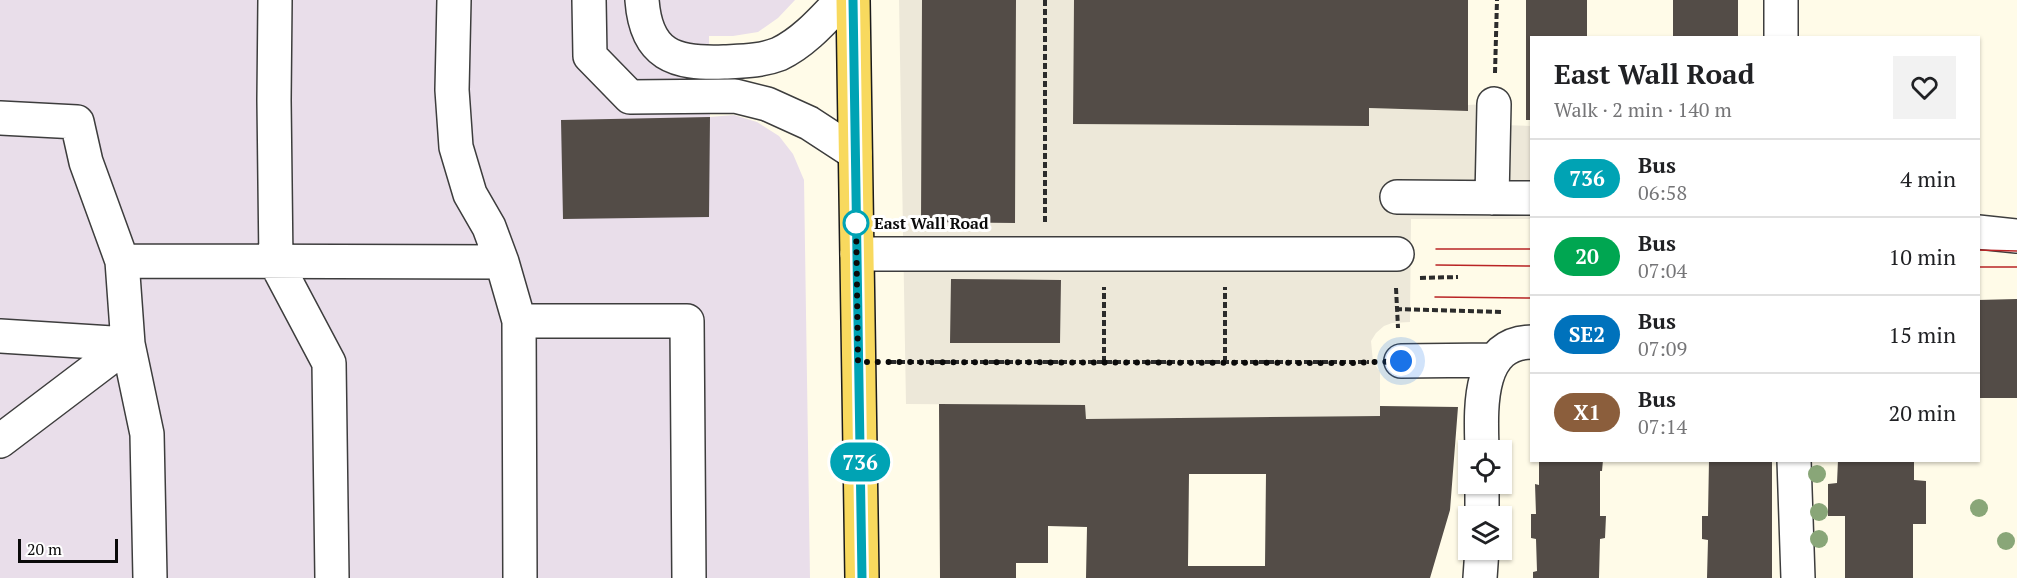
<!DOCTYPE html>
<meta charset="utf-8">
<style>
:root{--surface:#fff;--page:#f2f2f2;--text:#202124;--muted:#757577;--line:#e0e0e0}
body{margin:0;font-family:"PT Serif",serif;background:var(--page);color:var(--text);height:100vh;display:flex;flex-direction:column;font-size:22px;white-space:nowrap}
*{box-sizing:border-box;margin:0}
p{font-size:20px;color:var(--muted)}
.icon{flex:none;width:33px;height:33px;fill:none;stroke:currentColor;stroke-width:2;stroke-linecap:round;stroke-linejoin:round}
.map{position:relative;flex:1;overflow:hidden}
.sheet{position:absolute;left:1530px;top:36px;width:450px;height:426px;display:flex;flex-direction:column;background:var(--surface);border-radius:0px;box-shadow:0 2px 4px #0004}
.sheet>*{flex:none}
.badge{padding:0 12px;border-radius:20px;font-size:21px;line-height:39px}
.buttons{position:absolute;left:1458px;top:440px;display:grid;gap:12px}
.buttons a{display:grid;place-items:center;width:54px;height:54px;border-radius:0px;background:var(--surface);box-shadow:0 2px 4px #0004;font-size:30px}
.scale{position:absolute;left:18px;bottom:15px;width:100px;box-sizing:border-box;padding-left:6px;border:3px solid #0a0a0a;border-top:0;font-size:16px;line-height:21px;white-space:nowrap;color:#0a0a0a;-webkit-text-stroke:4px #fff;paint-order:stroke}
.you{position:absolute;width:30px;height:30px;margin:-15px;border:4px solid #fff;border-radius:50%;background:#1a73e8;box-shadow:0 0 0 9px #1a73e833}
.map>.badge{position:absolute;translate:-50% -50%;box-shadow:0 0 0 3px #fff}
.round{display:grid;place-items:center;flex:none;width:63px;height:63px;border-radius:0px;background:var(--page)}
.head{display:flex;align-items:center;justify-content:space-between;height:102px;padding:0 24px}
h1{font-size:28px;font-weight:600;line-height:45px}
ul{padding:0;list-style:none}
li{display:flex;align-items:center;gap:18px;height:78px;padding:0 24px;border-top:2px solid var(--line)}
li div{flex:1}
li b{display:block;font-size:22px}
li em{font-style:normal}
li .badge{min-width:66px;font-weight:700;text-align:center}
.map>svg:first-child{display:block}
</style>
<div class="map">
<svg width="2017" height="578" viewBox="0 0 2017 578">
<rect width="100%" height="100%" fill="#fffbe8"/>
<path fill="#e9deea" d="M0 0H795L778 18 758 32 733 36H709L710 117 734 115 757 122 779 136 793 154 804 180 810 578H0Z"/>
<path fill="#ede8d9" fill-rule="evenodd" d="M899 0H922V222H1015L1016 0H1074L1073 124 1368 126 1369 108 1467 111 1468 105 1498 103 1503 125 1531 126V219H1411L1410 322 1392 323 1384 326 1376 333 1371 341 1373 362 1380 372V416L1086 419 1084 405 906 404ZM1060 280V343H951Z"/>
<path fill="#534c47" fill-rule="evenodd" d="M922 0H1016L1015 223 921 222Z
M1074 0H1468V111L1369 108V126L1073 124Z
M1526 0H1587V38H1532V120H1526Z
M1673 0H1738V38H1673Z
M710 117 709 217 563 219 561 120Z
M951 279 1061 280 1060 343H950Z
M2017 299V398H1978V300Z
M939 404 1085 405 1086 419 1380 416V406L1458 407 1450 510 1430 578H1086L1087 527 1048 526V563H1016V578H940ZM1189 474H1266L1265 566H1188Z
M1539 460H1603L1602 471H1600V516H1606L1605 538 1600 539 1599 578H1533V572L1537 571 1536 539 1531 538V514H1536L1535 484 1539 485Z
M1709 460H1772V578H1707L1708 540 1702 539V516H1708Z
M1838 460H1914V480L1926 481V524H1913V578H1845V516H1828V484L1837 483Z"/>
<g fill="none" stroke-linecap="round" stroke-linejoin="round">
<defs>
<path id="minor" d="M275 0 274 100 276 263 329 363 332 578
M454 0 452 90 456 147 470 194 489 227 502 262 519 321
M589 0 590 56 630 97 735 96 767 104 809 123 855 153
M642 0C646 55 674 64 724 62 743 61 761 61 779 54 804 42 823 20 842 0
M1781 38V0
M0 118 77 122 86 162 122 261 128 344 147 434 150 578
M1397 197 1532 198
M1492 198 1494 104
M1978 232 2017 236
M857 254H1397
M122 261 502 262
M0 336 128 344
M1401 361 1495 360
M0 441 128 344
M1482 450C1481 411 1476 342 1532 342
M1794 460 1798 578
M1482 483V516
M520 578 519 321H687L689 578
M1480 578 1482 549"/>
<path id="major" d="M853 0 862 578"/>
</defs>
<use href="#minor" stroke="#3d3d3d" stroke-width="36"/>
<use href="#major" stroke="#1b1b1b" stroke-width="36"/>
<path stroke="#2c2c2c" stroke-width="4" stroke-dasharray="6 3" stroke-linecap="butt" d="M1045 0V223
M1495 73 1497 0
M1420 278 1458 277
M1396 288 1398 328
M1396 309 1503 312
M890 362H1369
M1104 362V287
M1225 362V287"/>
<use href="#minor" stroke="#fff" stroke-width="33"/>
<use href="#major" stroke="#f8d95e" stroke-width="33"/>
<path stroke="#b92425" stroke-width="1.5" d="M1436 249H1532
M1978 250 2017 251
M1436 265 1532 266
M1978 267H2017
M1435 297 1532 298"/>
</g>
<g fill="#89a678">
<circle cx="1817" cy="474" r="9"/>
<circle cx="1979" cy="508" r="9"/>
<circle cx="1819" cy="512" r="9"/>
<circle cx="1819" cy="539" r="9"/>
<circle cx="2006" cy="541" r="9"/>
</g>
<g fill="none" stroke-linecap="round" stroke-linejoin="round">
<defs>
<path id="line" d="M853 0 862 578"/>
</defs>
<use href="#line" stroke="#fff" stroke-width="14"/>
<use href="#line" stroke="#00a3b4" stroke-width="9"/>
<path stroke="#0a0a0a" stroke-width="6" stroke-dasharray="0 10.8" d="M856 223V216L858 362 1354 363 1401 361"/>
</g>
<circle fill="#fff" stroke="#00a3b4" stroke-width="3" cx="856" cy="223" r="12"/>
<g text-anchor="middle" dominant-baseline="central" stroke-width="6" stroke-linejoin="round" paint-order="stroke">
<g font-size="16" font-weight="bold" fill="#0a0a0a" stroke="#fff" text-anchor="start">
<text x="874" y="223">East Wall Road</text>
</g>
</g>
</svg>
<div class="buttons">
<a><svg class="icon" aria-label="locate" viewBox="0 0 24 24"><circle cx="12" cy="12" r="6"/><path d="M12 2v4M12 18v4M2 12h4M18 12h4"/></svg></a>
<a><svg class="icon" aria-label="layers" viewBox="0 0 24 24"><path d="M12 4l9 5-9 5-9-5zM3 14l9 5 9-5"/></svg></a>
</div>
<div class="scale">20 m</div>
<div class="you" style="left:1401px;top:361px"></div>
<b class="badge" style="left:860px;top:462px;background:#00a3b4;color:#fff">736</b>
<section class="sheet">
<div class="head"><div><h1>East Wall Road</h1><p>Walk · 2 min · 140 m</p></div><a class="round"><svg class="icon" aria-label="heart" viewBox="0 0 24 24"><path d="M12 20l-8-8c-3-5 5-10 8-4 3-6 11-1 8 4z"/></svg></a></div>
<ul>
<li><span class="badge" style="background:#00a3b4;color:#fff">736</span><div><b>Bus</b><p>06:58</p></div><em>4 min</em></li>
<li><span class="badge" style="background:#00a651;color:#fff">20</span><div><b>Bus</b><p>07:04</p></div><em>10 min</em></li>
<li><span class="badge" style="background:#0072bc;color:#fff">SE2</span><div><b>Bus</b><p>07:09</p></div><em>15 min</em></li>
<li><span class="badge" style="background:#8b5e3c;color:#fff">X1</span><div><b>Bus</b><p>07:14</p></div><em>20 min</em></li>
</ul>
</section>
</div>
